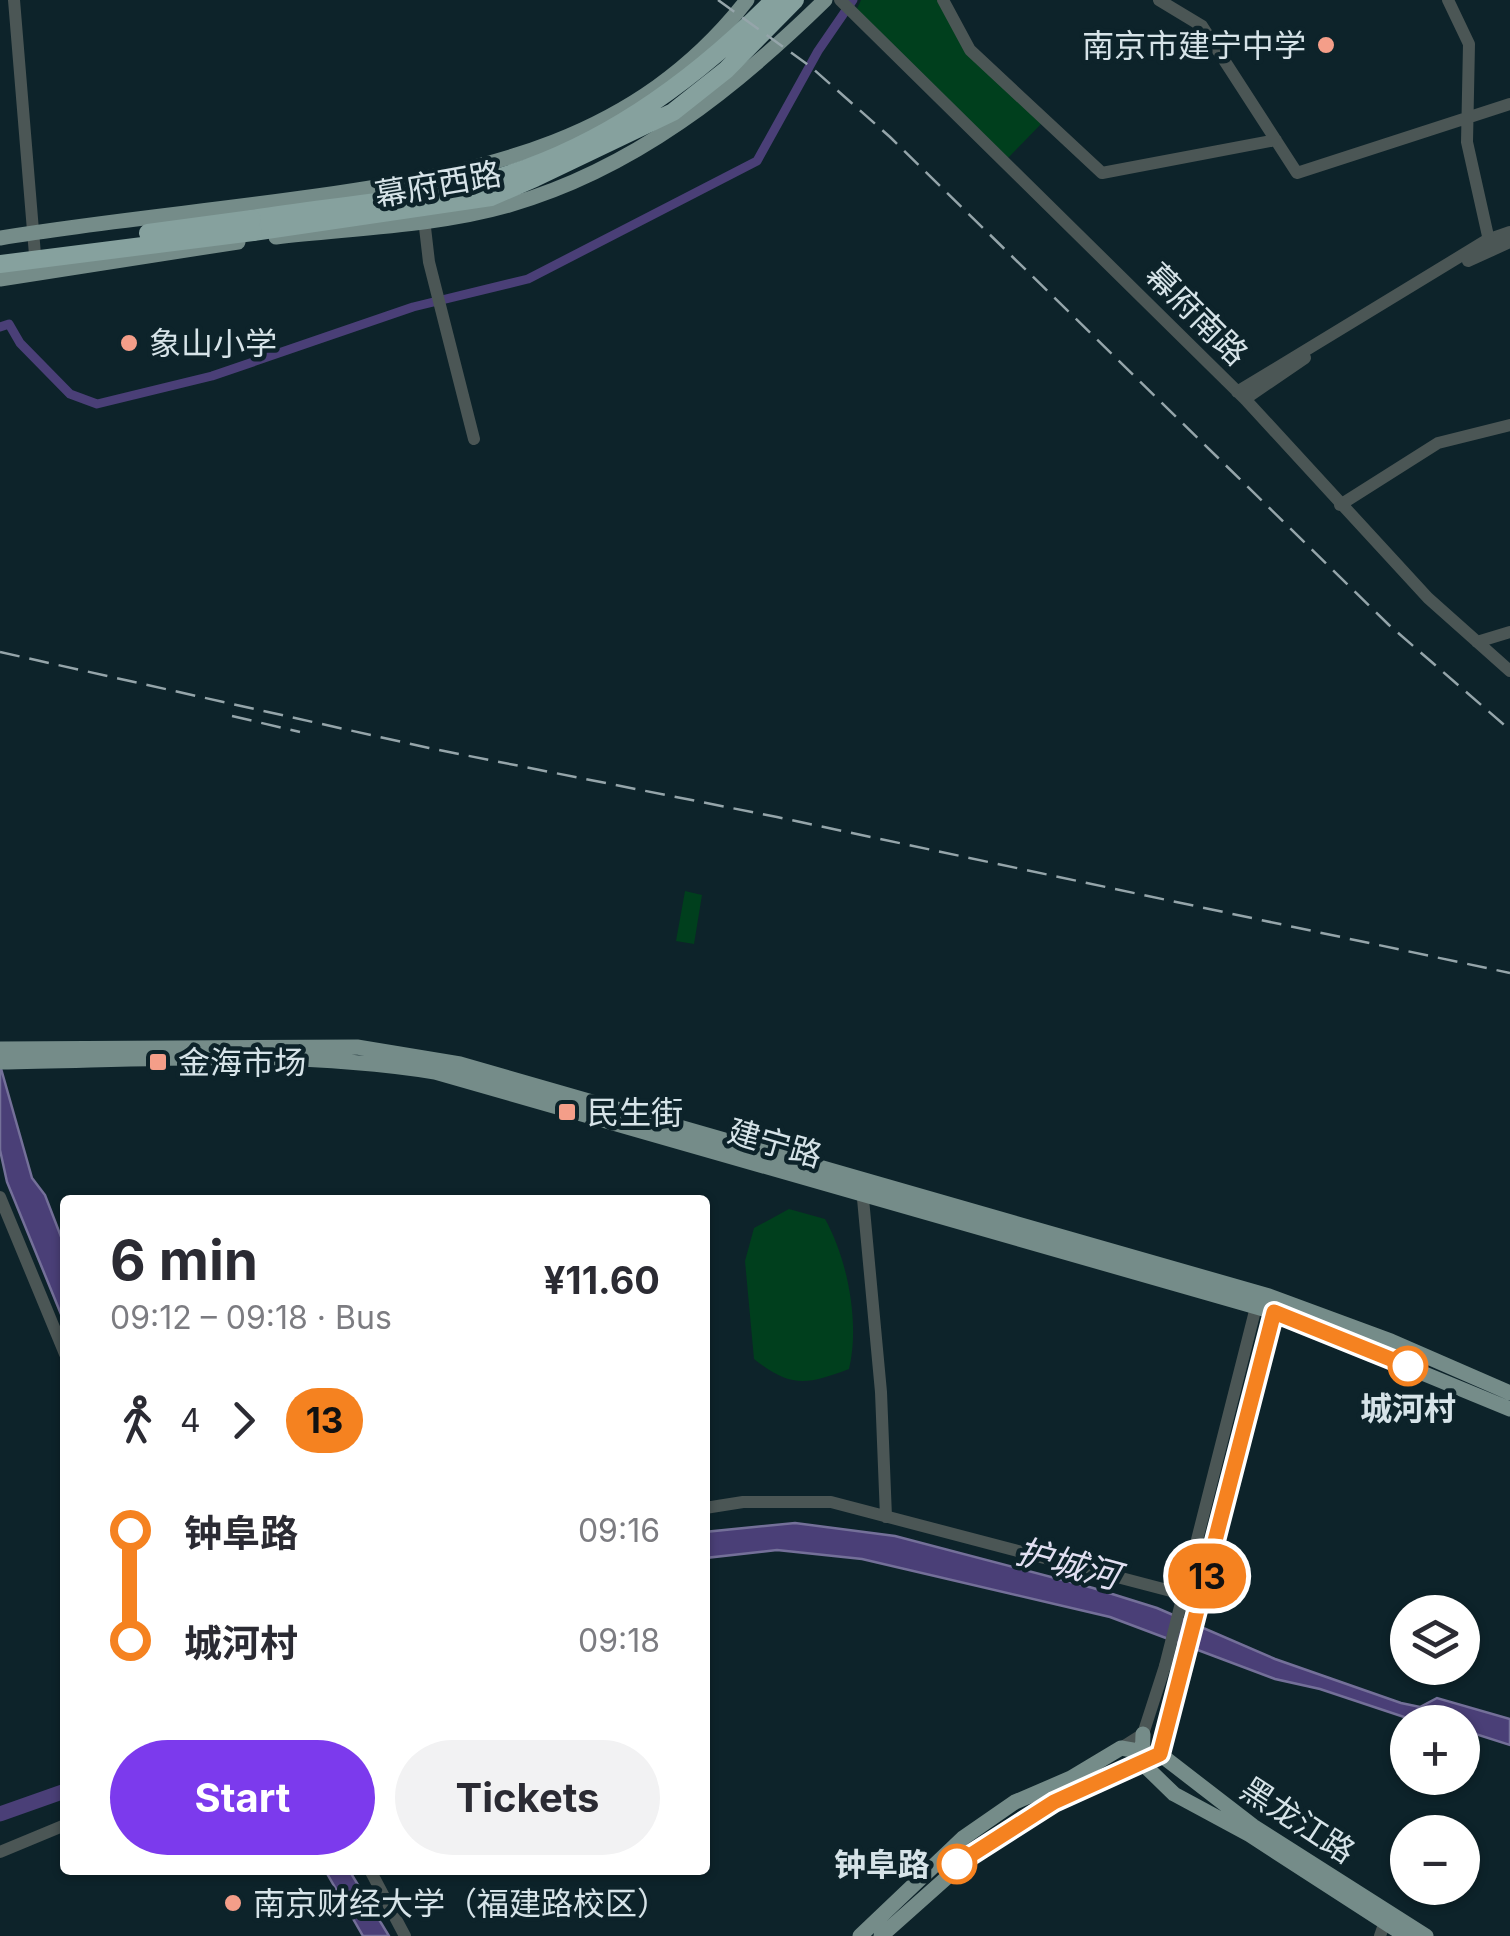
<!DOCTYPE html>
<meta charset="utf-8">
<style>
:root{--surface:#fff;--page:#f2f2f3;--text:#2b2b33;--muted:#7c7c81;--accent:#7c3aed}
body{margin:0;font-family:Inter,"Noto Sans SC",sans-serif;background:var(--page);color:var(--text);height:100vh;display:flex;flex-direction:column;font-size:38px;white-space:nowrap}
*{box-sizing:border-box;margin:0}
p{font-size:32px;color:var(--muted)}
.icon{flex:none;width:55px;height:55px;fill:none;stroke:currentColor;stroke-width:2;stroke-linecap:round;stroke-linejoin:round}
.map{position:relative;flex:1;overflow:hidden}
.details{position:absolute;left:60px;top:1195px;width:650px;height:680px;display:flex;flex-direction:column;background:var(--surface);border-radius:10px;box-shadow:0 2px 8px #0004}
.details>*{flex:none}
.badge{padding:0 20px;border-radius:32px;font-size:35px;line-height:65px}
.fabs{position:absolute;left:1390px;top:1595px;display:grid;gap:20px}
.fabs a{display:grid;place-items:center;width:90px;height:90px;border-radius:50%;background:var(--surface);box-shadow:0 2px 8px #0004;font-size:50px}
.map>.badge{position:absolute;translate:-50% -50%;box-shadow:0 0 0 5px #fff}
.legs{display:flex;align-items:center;gap:15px;height:110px;padding:0 50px;font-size:32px}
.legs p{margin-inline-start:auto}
.headline{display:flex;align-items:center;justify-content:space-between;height:170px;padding:0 50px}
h1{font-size:55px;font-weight:700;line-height:75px}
.primary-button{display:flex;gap:20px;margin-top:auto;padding:20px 50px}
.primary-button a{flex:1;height:115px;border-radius:60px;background:var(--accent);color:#fff;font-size:40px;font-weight:700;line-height:115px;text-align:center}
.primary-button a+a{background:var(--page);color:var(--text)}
ul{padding:0 50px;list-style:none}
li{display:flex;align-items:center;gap:35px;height:110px;font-size:38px}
li i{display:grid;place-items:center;width:15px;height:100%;margin:0 12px;background:currentColor}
li i::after{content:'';width:25px;height:25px;margin:-12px;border:8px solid;border-radius:50%;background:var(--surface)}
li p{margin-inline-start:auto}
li:first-child i{background:linear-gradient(#0000 50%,currentColor 0)}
li:last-child i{background:linear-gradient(currentColor 50%,#0000 0)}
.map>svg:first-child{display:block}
</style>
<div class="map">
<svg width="1510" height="1936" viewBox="0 0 1510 1936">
<rect width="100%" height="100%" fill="#0d232a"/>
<path fill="#003f1d" d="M861 0H937L972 57 1042 123 1007 159 855 13Z
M685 891 702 895 694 944 676 941Z
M789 1209 825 1219C848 1260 860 1324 849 1369 806 1385 791 1388 754 1359L745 1261 754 1228Z"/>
<path fill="#4a3f77" stroke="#747099" stroke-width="2.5" d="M0 1065 32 1178 45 1195 65 1247V1324L7 1182 0 1150Z
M795 1523 895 1536 1093 1588 1157 1608 1275 1659 1401 1703 1420 1707 1437 1698 1510 1719V1745L1463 1730 1462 1722 1416 1721 1320 1689 1275 1679 1110 1617 862 1559 777 1550 705 1558V1532Z
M325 1870H349L389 1936H363Z"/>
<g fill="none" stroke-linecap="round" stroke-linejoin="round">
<path stroke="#4a3f77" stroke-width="9" d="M0 327 9 324 20 343 70 394 97 404 212 376 413 307 528 279 757 161 818 51 853 0"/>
<path stroke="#4a3f77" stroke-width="15" d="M0 1814 65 1791"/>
<path stroke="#4b5655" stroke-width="12" d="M14 0 36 267
M840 0 1245 399 1428 598 1510 671
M943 0 970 50 1102 173 1276 140
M1159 0 1202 26 1297 173 1510 104
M1448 0 1469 44 1467 142 1490 245
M424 219 429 262 474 439
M1468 261 1510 242
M1237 392 1487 240 1510 232
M1245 399 1305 358
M1340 505 1438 443 1510 425
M1477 642 1510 632
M862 1188 881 1392 886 1517
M0 1197 65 1354
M705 1508 743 1502H831L1190 1596
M1121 1748 1143 1734 1165 1666
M1161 1755 1274 1312 1269 1296 1256 1307 1183 1595
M0 1852 65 1825
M370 1870 405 1936
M1380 1936 1388 1913"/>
<path stroke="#758c89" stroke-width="15" d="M276 237C352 228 436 226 509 205 634 169 734 89 825 0
M0 238C105 221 212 211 317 196 485 172 637 141 747 0
M0 279 238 242
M0 1049 357 1047 460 1064 1269 1296 1391 1341 1510 1393
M0 1062C144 1060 291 1049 435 1072L1274 1312 1510 1409
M1143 1734 1142 1763 1174 1794 1250 1835 1406 1936
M860 1936 963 1838 1015 1802 1071 1778 1121 1748 1161 1755 1253 1826 1426 1936
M881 1936 980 1848 1053 1802 1151 1759"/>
<path stroke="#86a19e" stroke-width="18" d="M252 219C327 207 405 201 479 183 595 153 691 84 774 0
M253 232 491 197 535 178 673 112 726 70 795 0"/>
<path stroke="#95a5aa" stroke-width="2.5" stroke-dasharray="20 10" stroke-linecap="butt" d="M718 0 811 67 890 137 1389 625 1510 730
M0 652 429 748 777 817 1510 973
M232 716 300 732"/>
<path stroke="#4b5655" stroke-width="12" d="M1165 1666 1183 1595"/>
<path stroke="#86a19e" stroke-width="18" d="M148 233 252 219
M0 264 253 232"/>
</g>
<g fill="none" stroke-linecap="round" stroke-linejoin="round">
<defs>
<path id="line-1" d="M957 1864 1054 1802 1160 1754 1274 1312 1408 1366"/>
</defs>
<use href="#line-1" stroke="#fff" stroke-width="22"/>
<use href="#line-1" stroke="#f58220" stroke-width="15"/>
</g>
<g fill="#f49e89" stroke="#0d232a" stroke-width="4">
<circle cx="1326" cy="45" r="10"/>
<circle cx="129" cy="343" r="10"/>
<rect x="148" y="1052" width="20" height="20" rx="5"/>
<rect x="557" y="1102" width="20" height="20" rx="5"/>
<circle cx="233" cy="1903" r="10"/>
</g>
<g fill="#fff" stroke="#f58220" stroke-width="5">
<circle cx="1408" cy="1366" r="18"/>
<circle cx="957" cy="1864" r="18"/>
</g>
<g text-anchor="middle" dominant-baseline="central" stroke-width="9" stroke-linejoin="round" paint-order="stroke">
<g font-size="32" fill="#d6e3e8" stroke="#0d232a" text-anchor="start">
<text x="1306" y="45" text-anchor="end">南京市建宁中学</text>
<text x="149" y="343">象山小学</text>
<text x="178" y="1062">金海市场</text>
<text x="587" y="1112">民生街</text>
<text x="253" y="1903">南京财经大学（福建路校区）</text>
</g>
<g font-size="32" fill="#d6e3e8" stroke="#0d232a">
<text transform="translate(438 184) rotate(-10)">幕府西路</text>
<text transform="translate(1197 314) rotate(45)">幕府南路</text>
<text transform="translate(775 1143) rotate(16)">建宁路</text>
<text transform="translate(1298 1820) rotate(33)">黑龙江路</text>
</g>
<g font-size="32" font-weight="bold" fill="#d6e3e8" stroke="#0d232a">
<text x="1408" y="1408">城河村</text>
<text x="930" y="1864" text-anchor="end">钟阜路</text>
</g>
<g font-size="35" font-style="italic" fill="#e1dff1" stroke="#0d232a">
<text transform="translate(1068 1563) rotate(15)">护城河</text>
</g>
</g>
</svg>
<div class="fabs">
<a><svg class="icon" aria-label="layers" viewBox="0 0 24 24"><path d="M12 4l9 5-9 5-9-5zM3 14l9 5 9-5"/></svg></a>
<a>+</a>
<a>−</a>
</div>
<b class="badge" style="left:1207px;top:1576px;background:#f58220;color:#111">13</b>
<section class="details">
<div class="headline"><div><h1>6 min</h1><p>09:12 – 09:18 · Bus</p></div><b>¥11.60</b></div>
<div class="legs"><svg class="icon" aria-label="walk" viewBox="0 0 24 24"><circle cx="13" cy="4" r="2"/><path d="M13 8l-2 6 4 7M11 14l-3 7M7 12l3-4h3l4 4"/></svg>4<svg class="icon" aria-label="forward" viewBox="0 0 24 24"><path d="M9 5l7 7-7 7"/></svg><b class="badge" style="background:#f58220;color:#111">13</b></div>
<ul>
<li><i style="color:#f58220"></i><b>钟阜路</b><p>09:16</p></li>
<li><i style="color:#f58220"></i><b>城河村</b><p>09:18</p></li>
</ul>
<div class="primary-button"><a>Start</a><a>Tickets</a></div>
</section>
</div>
